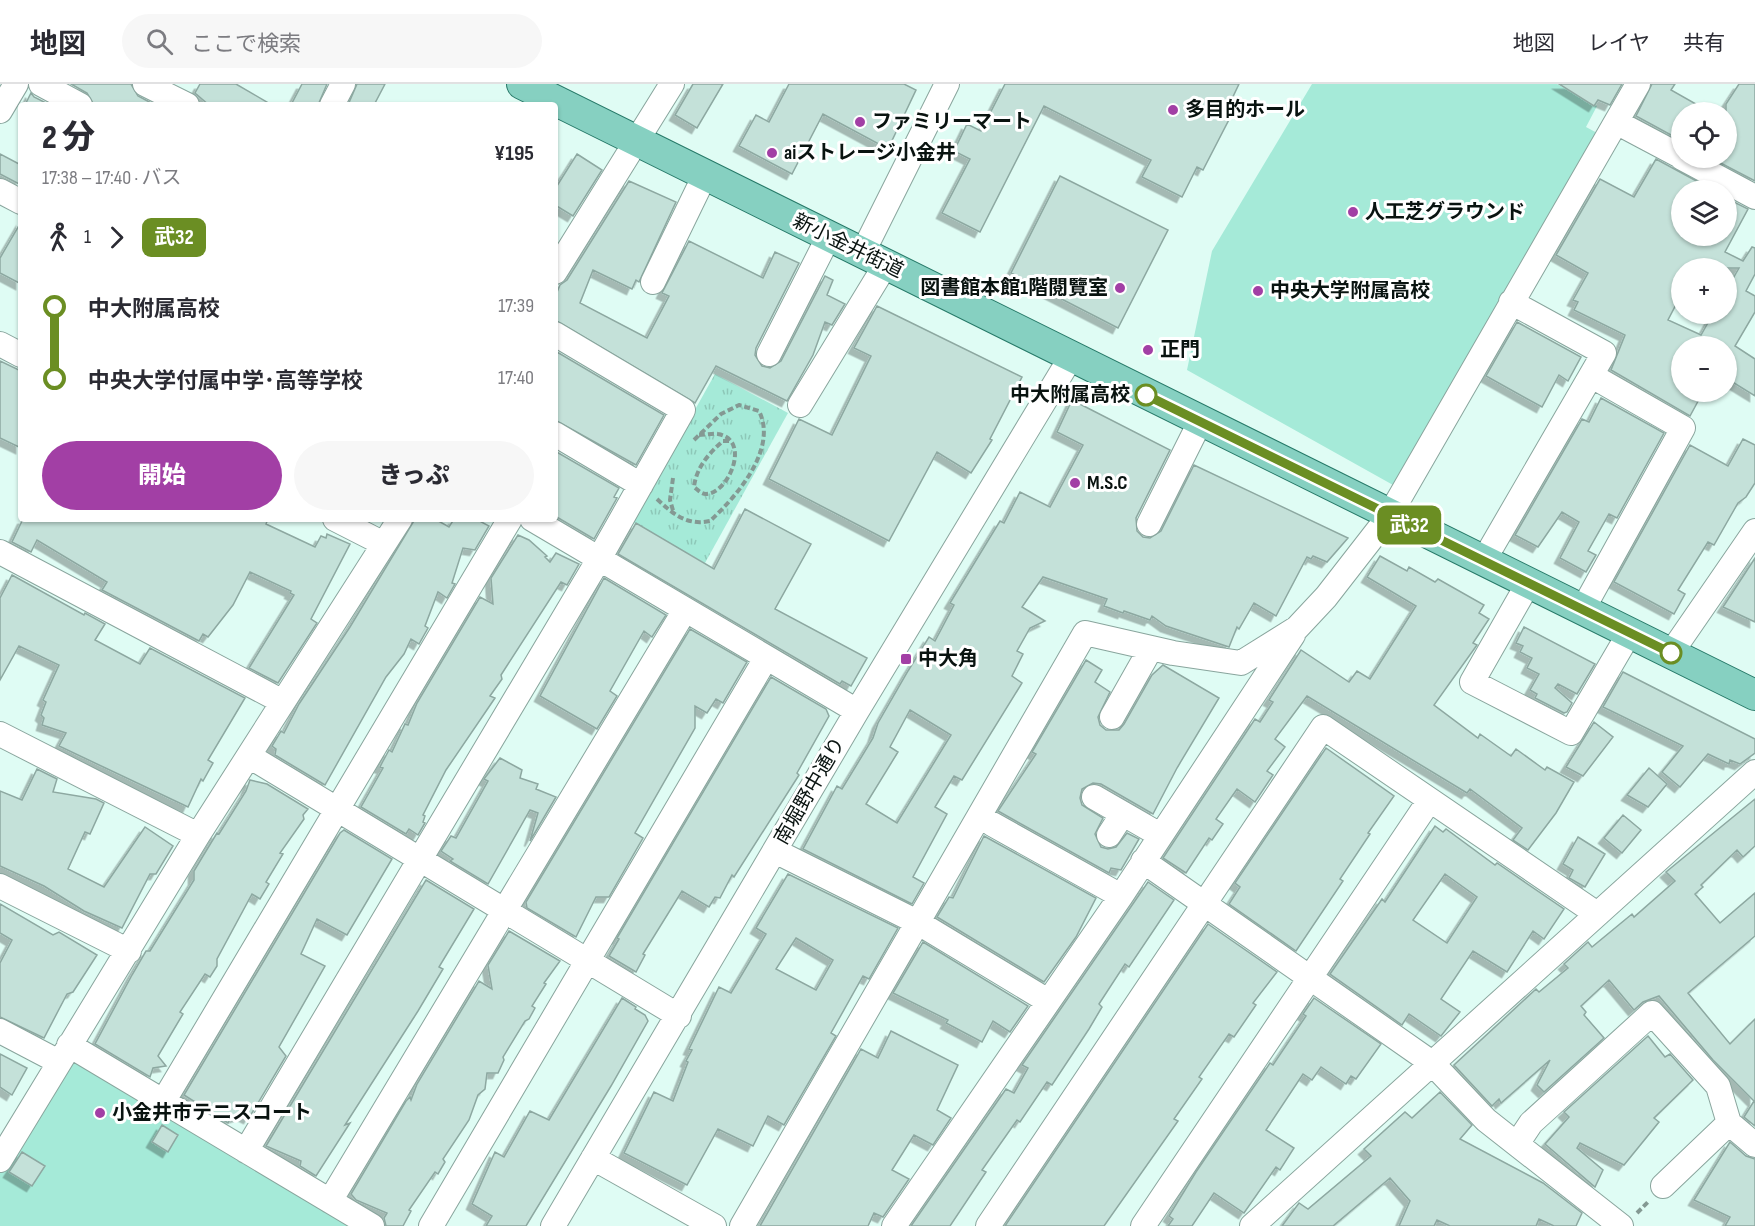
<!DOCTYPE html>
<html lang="ja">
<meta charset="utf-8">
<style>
:root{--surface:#fff;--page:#f7f7f7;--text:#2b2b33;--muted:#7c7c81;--line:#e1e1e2;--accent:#a23fa5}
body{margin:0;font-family:"Sofia Sans Condensed","Noto Sans JP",sans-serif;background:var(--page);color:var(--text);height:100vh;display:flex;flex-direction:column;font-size:22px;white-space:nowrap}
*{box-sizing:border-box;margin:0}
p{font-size:20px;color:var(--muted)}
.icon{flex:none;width:33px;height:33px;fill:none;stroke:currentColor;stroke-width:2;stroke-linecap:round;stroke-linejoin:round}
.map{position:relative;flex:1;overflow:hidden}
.sheet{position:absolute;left:18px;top:18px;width:540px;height:420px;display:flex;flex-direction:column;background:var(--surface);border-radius:6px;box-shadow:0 2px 4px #0004}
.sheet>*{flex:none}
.badge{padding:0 12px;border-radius:9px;font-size:21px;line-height:39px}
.fabs{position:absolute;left:1671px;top:18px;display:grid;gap:12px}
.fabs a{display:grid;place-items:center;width:66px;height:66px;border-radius:50%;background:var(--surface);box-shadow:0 2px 4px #0004;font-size:30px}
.map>.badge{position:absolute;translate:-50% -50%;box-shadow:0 0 0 3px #fff}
.legs{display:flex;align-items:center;gap:9px;height:66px;padding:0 24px;font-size:20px}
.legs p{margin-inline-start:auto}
.overview{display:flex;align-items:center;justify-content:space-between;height:102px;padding:0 24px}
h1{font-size:33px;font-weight:800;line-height:45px}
.primary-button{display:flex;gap:12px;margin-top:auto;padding:12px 24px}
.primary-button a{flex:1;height:69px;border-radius:36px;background:var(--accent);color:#fff;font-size:24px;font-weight:800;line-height:69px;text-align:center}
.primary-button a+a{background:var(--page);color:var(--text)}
ul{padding:0 24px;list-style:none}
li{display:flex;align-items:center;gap:21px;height:72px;font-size:22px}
li i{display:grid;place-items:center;width:9px;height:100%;margin:0 8px;background:currentColor}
li i::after{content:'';width:15px;height:15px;margin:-8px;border:4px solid;border-radius:50%;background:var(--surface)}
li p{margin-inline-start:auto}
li:first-child i{background:linear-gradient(#0000 50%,currentColor 0)}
li:last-child i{background:linear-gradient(currentColor 50%,#0000 0)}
header{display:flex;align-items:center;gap:36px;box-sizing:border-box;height:84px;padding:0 30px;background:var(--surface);border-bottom:2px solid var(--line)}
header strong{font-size:28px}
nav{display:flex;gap:33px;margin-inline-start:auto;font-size:21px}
.search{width:420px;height:54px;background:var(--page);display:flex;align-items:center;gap:15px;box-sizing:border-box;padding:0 21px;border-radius:33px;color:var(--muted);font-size:22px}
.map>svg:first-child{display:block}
</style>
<header>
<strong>地図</strong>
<div class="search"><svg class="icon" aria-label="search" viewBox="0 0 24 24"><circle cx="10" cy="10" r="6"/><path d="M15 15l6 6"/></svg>ここで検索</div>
<nav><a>地図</a><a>レイヤ</a><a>共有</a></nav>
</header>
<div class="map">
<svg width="1755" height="1142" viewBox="0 0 1755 1142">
<defs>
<pattern id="park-tufts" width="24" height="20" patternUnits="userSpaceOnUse" patternTransform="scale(1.5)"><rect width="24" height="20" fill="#a5ead8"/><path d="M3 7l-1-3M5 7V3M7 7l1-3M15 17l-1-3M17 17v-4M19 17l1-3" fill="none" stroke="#8dc8b8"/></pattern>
<filter id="shadow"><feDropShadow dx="-5.5" dy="5.5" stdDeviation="0" flood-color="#0004"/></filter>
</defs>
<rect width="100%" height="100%" fill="#dffcf4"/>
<path fill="url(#park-tufts)" d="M715 290 788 329 705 479 632 438Z"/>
<path fill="#a5ead8" d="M1312 0H1557L1597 22 1586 43 1599 50 1402 406 1187 286 1212 167Z
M70 973 353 1142H0V1086Z"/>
<path fill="#c4e1d9" stroke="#8da8a1" stroke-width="1.5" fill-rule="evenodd" filter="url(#shadow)" d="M71 0H131L138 12 155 21H94L87 9Z
M200 0H236L272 21H209L195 9Z
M302 0H327L318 21H291Z
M357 0H385L374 21H348Z
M693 0H723L697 44 675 31Z
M789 0H904L916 6 888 65 823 30 792 90 739 62 756 31 769 38Z
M1005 0H1239L1230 19 1236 22 1203 86 1197 83 1182 113 1142 93 1151 76 1044 22 980 148 942 129 970 75 954 67 967 40 981 47Z
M1559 0H1622L1610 21 1598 16 1594 22Z
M1652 0H1675L1671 6 1710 28H1682V57L1636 32Z
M1739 0H1755V97L1711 74H1726V20Z
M31 9 34 13 50 21H25Z
M0 70 21 81V101L0 90Z
M577 70 602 86 573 132 555 121V105Z
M1656 75 1713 106H1682V152H1726V114L1748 125 1725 168 1743 177 1752 163 1755 164V190L1746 207 1755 212V228L1735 262 1755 275V312L1726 294V262H1682V308H1703L1690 332 1611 286 1625 251 1574 226 1578 218 1573 216 1588 189 1556 171 1600 95 1634 113ZM1682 184H1739L1731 198 1726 195V230H1713L1701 251 1668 236 1682 209Z
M1060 92 1168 146 1118 244 1011 189Z
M629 97 676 118 639 198 636 196 632 205 593 186 580 219 647 254 669 212 662 209 689 157 763 194 775 168 799 179 756 264 755 271 762 282 770 284 781 277 825 192 833 196 827 211 845 220 832 241 825 238 813 271 787 317 716 282 695 319 555 236V213L560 201 567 196Z
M21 138V200L0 189V174Z
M877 222 1022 293 990 355 992 356 971 389 937 368 889 457 769 395 799 335 832 351 871 272 854 264Z
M1517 238 1581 273 1568 297 1559 291 1542 323 1486 292Z
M557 268 664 331 636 381 555 336Z
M0 277 21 287V364L0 354Z
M1601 314 1664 349 1617 434 1609 430 1588 467 1596 471 1586 488 1560 474 1579 438 1562 428 1538 463 1515 451 1582 335 1589 338Z
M1072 316 1170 366 1136 434 1137 447 1143 453 1150 454 1161 447 1194 381 1348 454 1327 478 1313 472 1311 475 1307 473 1276 532 1254 519 1239 545 1237 543 1229 563 1166 542 1152 532 1150 536 1124 527 1123 529 1104 522 1107 515 1043 493 1022 523 1045 537 1030 544 1017 567 1023 570 1012 592 1022 599 962 696 954 692 935 723 947 730 913 793 924 799 912 820 803 765 837 702 842 705 873 654 878 639 908 587 929 553 935 557 954 521 950 519 1000 437 1004 439 1020 408 1050 423 1083 361 1057 348ZM910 626 951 651 897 739 866 720 898 668 890 663Z
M1743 355 1755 361V399L1746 413 1738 419 1714 461 1708 458 1678 506 1685 510 1674 530 1614 498 1690 361 1728 382Z
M555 367 619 404 614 413 617 414 594 455 555 432Z
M745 425 811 460 775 525 867 574 851 602 842 597 840 600 618 470 636 439 714 485Z
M23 435H268L266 440 315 463 321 452 326 454 327 450 350 460 311 535 317 539 278 599 249 584 294 511 290 509 291 507 250 488 233 521 208 553 203 550 199 557 102 506 107 498 37 456 31 468 12 458Z
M415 435H435L449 443 454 435H476L489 442 475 466 463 464 452 499 455 500 447 514 438 508 425 542 428 544 419 560 411 555 404 570 386 593 325 701 275 671 276 665 272 662 281 647 284 649 299 620 350 543Z
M518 451 529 456 547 472 545 473 550 478 556 469 579 480 567 501 561 498 501 591 502 595 490 612 495 614 446 686 423 731 425 732 423 738 425 739 418 751 409 745 406 750 361 723 383 684 380 683 382 679 389 666 392 668 405 640 408 641 417 619 480 513 493 520 491 494Z
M1380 472 1407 487 1409 483 1435 498 1438 495 1484 521 1479 529 1489 535 1473 559 1477 561 1434 621 1478 654 1480 650 1511 672 1516 665 1545 686 1547 683 1574 698 1556 729 1528 766 1513 756 1522 744 1470 705 1467 709 1307 612 1275 655 1285 663 1267 687 1273 691 1255 718 1237 705 1216 735 1223 740 1212 756 1209 754 1186 789 1163 774 1255 635 1260 638 1273 618 1269 616 1301 566 1349 598 1357 587 1370 595 1416 522 1367 493Z
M1755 474V538L1723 523Z
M12 491 84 531 85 529 105 540 95 556 140 580 150 564 245 614 208 676 213 679 203 697 201 695 188 723 59 662 66 649 42 641 44 634 41 631 46 618 43 616 59 581 19 562 0 596V514Z
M604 494 666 531 652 553 644 547 610 607 617 612 597 645 540 612Z
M1524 543 1595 580 1577 610 1558 600 1555 604 1572 619 1567 628 1564 629 1535 614 1537 610 1530 606 1539 590 1527 584 1532 574 1520 568 1523 562 1516 559Z
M690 545 747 578 723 619 716 615 707 629 695 622V644L635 749 643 754 609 813H596L576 853 527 824 526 818Z
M1086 576 1102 586 1095 598 1110 608 1098 633 1100 641 1106 646H1119L1124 640 1152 591 1163 581 1219 614 1177 684 1153 730 1101 700 1093 699 1082 705 1080 714 1082 721 1103 734 1095 750 1101 763 1108 765 1116 763 1127 749 1139 755 1121 786 1111 784 1109 789 998 727 1036 670 1032 668Z
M1623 588 1755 655V669L1740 680 1730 676 1729 680 1708 670 1680 703 1662 688 1683 662 1603 623Z
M771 593 826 625 829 632 797 689 799 691 734 793 732 791 720 814 715 813 709 823 682 807 643 870 645 871 636 888 609 872 619 855 617 854Z
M1594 638 1613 653 1583 692 1566 683Z
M1326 664 1394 712 1368 749 1370 750 1340 795 1343 797 1296 867 1229 820 1240 803 1235 799Z
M500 674 522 686 520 694 538 700 536 705 556 713 530 757 538 729 530 726 488 800 450 777 453 775 441 767 451 752 456 754 488 697 484 695Z
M1649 684 1667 700 1648 723 1627 711Z
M37 685 57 695 53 708 96 715 104 719 90 750 85 748 68 785 104 803 145 743 173 762 156 790H150L122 844 84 827 44 802 0 782V707L22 716Z
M250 696 267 700 308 725 303 731 304 735 280 769 283 770 266 798 269 800 260 815 252 810 217 875V882L210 893 205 890 180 928 183 930 158 972 166 982 153 984 150 993 95 960 132 891 146 867H150L194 796V787L203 772 217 749 219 750 246 707Z
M1755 715V762L1743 773 1737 766 1701 801 1703 803 1695 810 1720 839 1755 809V852L1688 909 1730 960 1755 935V1042L1744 1033 1754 1017 1713 976 1659 912 1643 918 1634 926 1609 896 1581 922 1586 928 1584 931 1604 954 1544 1008 1537 1001 1550 976 1501 1019 1499 1015 1492 1022 1454 981 1536 905 1539 908 1568 884 1564 880 1588 858 1592 863 1632 830 1634 833 1675 797 1666 788Z
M1623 731 1641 746 1622 769 1604 754Z
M1435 742 1443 748 1446 745 1495 781 1497 779 1564 825 1544 855 1533 847 1507 888 1473 867 1441 915 1460 928 1441 952 1409 930 1402 941 1330 890 1382 815 1385 818ZM1445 790 1477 813 1447 859 1413 836Z
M344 746 392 775 347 851 317 835 301 870 325 882 279 963 286 972 249 1034 243 1031 231 1034 228 1039 184 1011 340 749Z
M984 752 1096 814 1076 853 1044 898 937 833 949 813 953 814Z
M1578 753 1605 770 1585 803 1569 794 1573 786 1563 780Z
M788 790 898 844 869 895 863 892 831 949 836 952 784 1041 768 1032 753 1062 718 1045 687 1101 624 1069 654 1008 673 1017 688 978 686 977 692 966 689 965 719 903 731 909 766 850 756 844ZM796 854 833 876 816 906 776 885Z
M426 796 474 825 439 883 443 885 418 927 345 1041 350 1039 316 1092 300 1082 301 1077 266 1062Z
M1148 798 1174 816 1129 883 1125 880 1099 920 1102 923 1089 945 1052 1001 1047 998 1020 1038 1017 1036 982 1086 986 1088 950 1142H911L1006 1005 1014 1009 1028 984 1022 981Z
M0 820 53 851 59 848 97 871 73 908 67 910 44 954 0 933V879L12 856 0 849Z
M1208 840 1277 888 1253 919 1256 921 1234 953 1229 950 1199 993 1202 995 1174 1035 1178 1037 1104 1142H1005Z
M509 847 560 877 544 899 546 900 532 922 535 924 529 935 525 937 503 973 504 976 498 989H487L485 1005 478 1011 469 1036 443 1075 445 1078 438 1090 435 1088 409 1126 411 1127 403 1142H386L384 1134 387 1129 356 1116 351 1110 406 1017 410 1013 411 1016 417 1000 479 897 492 905 488 881Z
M923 858 1028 922 1010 948 993 937 982 958 946 939 948 936 893 909Z
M622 914 636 923 635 925 645 931 648 937 611 1002 526 1142H486L492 1132 472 1120 495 1068 504 1073 530 1027 549 1036Z
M1314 914 1381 960 1356 995 1351 992 1346 1000 1321 983 1312 996 1303 990 1266 1046 1294 1064 1280 1086 1276 1083 1244 1129 1214 1109 1192 1142H1168L1173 1135 1169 1132 1196 1088 1270 979 1273 981 1306 932 1303 930Z
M891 947 958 981 937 1026 951 1034 933 1061 914 1051 892 1086 909 1095 883 1133 874 1129 868 1142H760L861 965 878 974Z
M1648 952 1665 973 1670 970 1693 996 1654 1034 1659 1038 1624 1081 1580 1059 1577 1064 1603 1086 1595 1103 1545 1060 1569 1033 1564 1028Z
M0 970 27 984 12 1011 0 1003Z
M1440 1008 1472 1041 1460 1055 1543 1099 1582 1129 1576 1142H1554L1539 1135 1536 1142H1450L1437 1136 1434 1142H1399L1410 1117 1390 1094 1333 1142H1282L1299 1119 1308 1125 1371 1072 1364 1065 1405 1028 1412 1034Z
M162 1041 178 1051 168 1068 152 1058Z
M1730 1058 1746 1072 1755 1075V1142H1725L1730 1133 1694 1116Z
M22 1068 45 1082 32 1102 9 1088Z"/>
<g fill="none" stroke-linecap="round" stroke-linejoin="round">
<defs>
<path id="minor" d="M41 0 80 21
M145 0 187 21
M332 21 343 0
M0 27 16 0
M1616 38 1682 73
M1682 74 1755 113
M0 107 21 118
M863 168 947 0
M555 188 672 0
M653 198 705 91
M0 260 21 271
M769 270 829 152
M800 321 886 180
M555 350 641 401
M335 435 384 460
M532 435 857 627
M1149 440 1200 338
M0 468 283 618
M1484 476 1604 269 1511 218
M1529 498 1472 598 1571 649 1630 548
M1583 525 1683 344 1592 292
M1671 569 1755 447
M1112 633 1151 564
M0 650 198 751
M249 672 679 932
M1094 713 1160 751
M992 740 1121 812
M1109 751 1122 731
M775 767 917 838 1048 917
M1143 777 1432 979 1486 1036 1621 1142
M0 802 129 867
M0 947 59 978
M69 961 372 1142
M163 1018 510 435
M1517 1060 1531 1039 1652 929 1718 1002 1729 1039 1755 1061
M246 1067 599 475 683 326 555 250
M593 1074 714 1142
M0 1076 198 751 400 435
M1663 1102 1729 1039
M330 1117 685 526
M431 1142 766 574
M553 1142 857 627 1071 273
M742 1142 1085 549 1173 569 1241 579 1297 544 1326 513 1389 432 1638 0
M894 1142 1121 812 1293 551
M988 1142 1323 643 1597 830
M1143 1142 1429 717
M1252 1142 1755 688"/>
<path id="major" d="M522 0 1755 611"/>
</defs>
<use href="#minor" stroke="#89a59d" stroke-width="26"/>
<use href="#major" stroke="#267968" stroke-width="32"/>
<path stroke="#849993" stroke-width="4" stroke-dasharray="6 3" stroke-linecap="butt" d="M699 351C705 351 713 349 718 350 752 356 728 410 706 410 701 410 698 406 694 403 696 384 709 369 723 357H732
M673 394 670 416 674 430
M657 415C673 430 687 442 710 437 737 412 778 365 759 327L739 321 721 330 694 356
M1637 1129 1649 1117"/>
<use href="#minor" stroke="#fff" stroke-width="24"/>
<use href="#major" stroke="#86d0c1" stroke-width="30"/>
</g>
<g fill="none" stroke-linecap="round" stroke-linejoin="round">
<defs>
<path id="line-1" d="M1146 311 1671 569"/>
</defs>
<use href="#line-1" stroke="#fff" stroke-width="14"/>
<use href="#line-1" stroke="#6b8e23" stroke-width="9"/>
</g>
<g fill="#a23fa5" stroke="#fff" stroke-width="2">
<circle cx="1173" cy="26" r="6"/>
<circle cx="860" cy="38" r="6"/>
<circle cx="772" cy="69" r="6"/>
<circle cx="1353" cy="128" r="6"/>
<circle cx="1120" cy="204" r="6"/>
<circle cx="1258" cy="207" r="6"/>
<circle cx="1148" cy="266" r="6"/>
<circle cx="1075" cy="399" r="6"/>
<rect x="900" y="569" width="12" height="12" rx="3"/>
<circle cx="100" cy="1029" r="6"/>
</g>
<g fill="#fff" stroke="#6b8e23" stroke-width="3">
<circle cx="1146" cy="311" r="10"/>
<circle cx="1671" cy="569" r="10"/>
</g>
<g text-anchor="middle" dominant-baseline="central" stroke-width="6" stroke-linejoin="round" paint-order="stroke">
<g font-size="20" font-weight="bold" fill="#091310" stroke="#fff" text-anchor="start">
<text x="1185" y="26">多目的ホール</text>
<text x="872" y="38">ファミリーマート</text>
<text x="784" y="69">aiストレージ小金井</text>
<text x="1365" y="128">人工芝グラウンド</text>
<text x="1108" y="204" text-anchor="end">図書館本館1階閱覽室</text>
<text x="1270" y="207">中央大学附属高校</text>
<text x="1160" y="266">正門</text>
<text x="1087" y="399">M.S.C</text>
<text x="918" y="575">中大角</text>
<text x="112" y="1029">小金井市テニスコート</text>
</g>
<g font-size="20" fill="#091310" stroke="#fff">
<text transform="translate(848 162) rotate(26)">新小金井街道</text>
<text transform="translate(810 707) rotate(-60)">南堀野中通り</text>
</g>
<g font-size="20" font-weight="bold" fill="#091310" stroke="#fff" text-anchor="end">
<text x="1130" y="311">中大附属高校</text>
</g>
</g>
</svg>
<div class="fabs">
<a><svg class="icon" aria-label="locate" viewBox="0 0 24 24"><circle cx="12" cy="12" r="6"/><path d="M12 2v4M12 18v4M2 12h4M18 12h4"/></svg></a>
<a><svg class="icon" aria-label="layers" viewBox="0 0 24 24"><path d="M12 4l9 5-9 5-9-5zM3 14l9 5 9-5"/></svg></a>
<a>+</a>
<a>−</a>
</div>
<b class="badge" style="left:1409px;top:441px;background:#6b8e23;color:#fff">武32</b>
<section class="sheet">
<div class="overview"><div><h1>2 分</h1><p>17:38 – 17:40 · バス</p></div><b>¥195</b></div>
<div class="legs"><svg class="icon" aria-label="walk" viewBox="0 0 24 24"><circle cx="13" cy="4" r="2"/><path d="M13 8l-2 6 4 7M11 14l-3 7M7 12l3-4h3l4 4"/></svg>1<svg class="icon" aria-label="forward" viewBox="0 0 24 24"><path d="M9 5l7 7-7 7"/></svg><b class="badge" style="background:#6b8e23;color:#fff">武32</b></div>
<ul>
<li><i style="color:#6b8e23"></i><b>中大附属高校</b><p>17:39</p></li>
<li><i style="color:#6b8e23"></i><b>中央大学付属中学･高等学校</b><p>17:40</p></li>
</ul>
<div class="primary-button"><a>開始</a><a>きっぷ</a></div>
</section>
</div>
